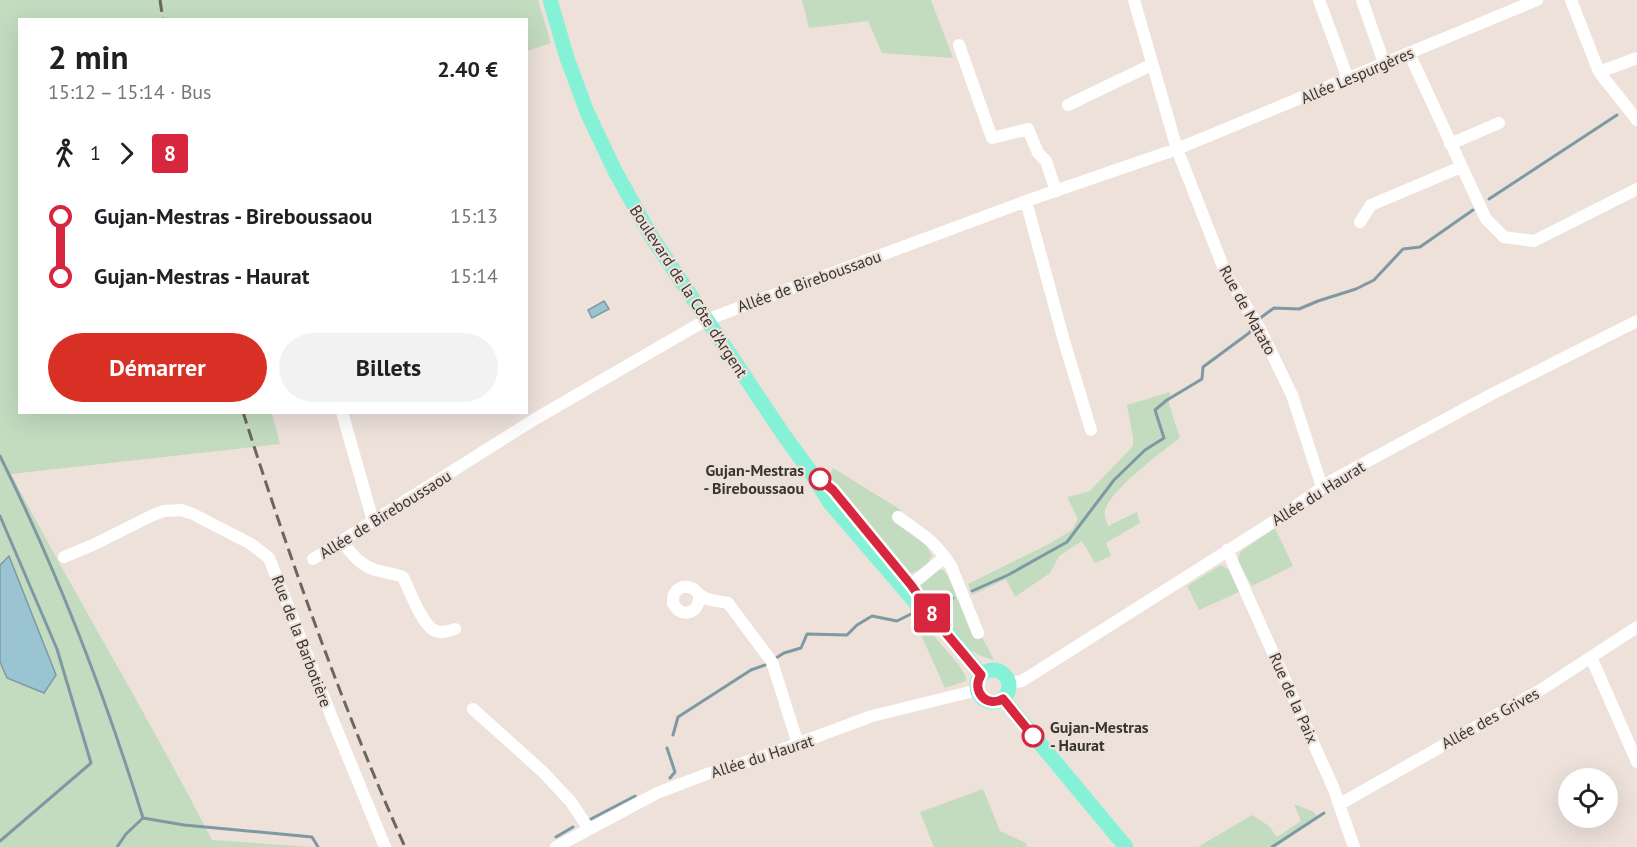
<!DOCTYPE html>
<html lang="fr">
<meta charset="utf-8">
<style>
:root{--surface:#fff;--page:#f2f2f2;--text:#202124;--muted:#757577;--accent:#d93025}
body{margin:0;font-family:"PT Sans",sans-serif;background:var(--page);color:var(--text);height:100vh;display:flex;flex-direction:column;font-size:22px;white-space:nowrap}
*{box-sizing:border-box;margin:0}
p{font-size:20px;color:var(--muted)}
.icon{flex:none;width:33px;height:33px;fill:none;stroke:currentColor;stroke-width:2;stroke-linecap:round;stroke-linejoin:round}
.map{position:relative;flex:1;overflow:hidden}
.sheet{position:absolute;left:18px;top:18px;width:510px;height:396px;display:flex;flex-direction:column;background:var(--surface);border-radius:0px;box-shadow:0 6px 24px #0002}
.sheet>*{flex:none}
.badge{padding:0 12px;border-radius:4px;font-size:21px;line-height:39px}
.controls{position:absolute;left:1558px;top:768px;display:grid;gap:12px}
.controls a{display:grid;place-items:center;width:60px;height:60px;border-radius:50%;background:var(--surface);box-shadow:0 6px 24px #0002;font-size:30px}
.map>.badge{position:absolute;translate:-50% -50%;box-shadow:0 0 0 3px #fff}
.legs{display:flex;align-items:center;gap:9px;height:66px;padding:0 30px;font-size:20px}
.legs p{margin-inline-start:auto}
.overview{display:flex;align-items:center;justify-content:space-between;height:102px;padding:0 30px}
h1{font-size:33px;font-weight:600;line-height:45px}
.cta{display:flex;gap:12px;margin-top:auto;padding:12px 30px}
.cta a{flex:1;height:69px;border-radius:36px;background:var(--accent);color:#fff;font-size:24px;font-weight:600;line-height:69px;text-align:center}
.cta a+a{background:var(--page);color:var(--text)}
ul{padding:0 30px;list-style:none}
li{display:flex;align-items:center;gap:21px;height:60px;font-size:22px}
li i{display:grid;place-items:center;width:9px;height:100%;margin:0 8px;background:currentColor}
li i::after{content:'';width:15px;height:15px;margin:-8px;border:4px solid;border-radius:50%;background:var(--surface)}
li p{margin-inline-start:auto}
li:first-child i{background:linear-gradient(#0000 50%,currentColor 0)}
li:last-child i{background:linear-gradient(currentColor 50%,#0000 0)}
.map>svg:first-child{display:block}
</style>
<div class="map">
<svg width="1637" height="847" viewBox="0 0 1637 847">
<rect width="100%" height="100%" fill="#ede1da"/>
<path fill="#c3dcc0" d="M0 0H538L551 43 527 51 526 20H20V412L272 413 280 444 11 474C76 597 148 716 212 840L312 847H0Z
M802 0H931L953 58 882 53 868 21 809 28Z
M1170 392 1169 404 1180 438C1160 453 1117 485 1106 507 1103 514 1106 519 1108 526L1137 512 1140 523 1106 543 1111 556 1095 563 1082 541 1059 556 1050 573 1015 597 1006 579 972 595 968 584 1047 545 1072 530 1078 519 1067 497 1090 491 1133 446V438L1127 405Z
M833 468 901 510 894 522 926 545 932 556C928 566 916 573 905 574L827 480Z
M1275 528 1293 566 1252 586 1238 561 1240 552Z
M1221 565 1229 570 1239 592 1199 610 1187 586Z
M939 569 943 570 948 576 974 634 983 639 994 660C958 652 942 618 921 590L920 584Z
M908 606 959 665 965 675 966 681 945 688Z
M983 789 1000 831 1026 843 1027 847H934L920 812Z
M1294 804 1314 812 1318 818 1276 847H1198L1252 815 1269 826 1277 837 1301 821Z"/>
<path fill="#9bc4d3" stroke="#7e99a3" stroke-width="1.5" d="M604 301 609 309 592 318 588 310Z
M9 556 56 675 44 693 7 678 0 662V565Z"/>
<g fill="none" stroke-linecap="round" stroke-linejoin="round">
<path stroke="#7e99a3" stroke-width="3" d="M1489 199 1617 115
M1259 319 1274 308 1299 309 1318 301 1356 289 1374 280 1403 249 1420 247 1473 210
M0 456C57 571 105 695 143 818
M0 516 57 649 91 763 0 841
M972 591 1008 575 1067 542 1114 480 1145 450 1164 438 1155 410 1167 400 1202 379 1203 367 1249 333 1253 327
M937 604 953 598
M776 658 784 653 801 648 807 634 847 635 857 625 872 616 897 621 915 612
M673 735 678 717 751 670 765 665
M667 748 675 772 670 778
M143 818 184 825 312 837 318 847
M589 820 635 796
M556 837 573 827
M117 847 126 834 143 818
M1272 847 1324 813"/>
<path stroke="#fff" stroke-width="12" d="M1134 0 1177 149 1226 274 1260 329 1292 395 1322 487
M1319 0 1348 79
M1362 0 1384 63
M1571 0 1599 72 1637 120
M959 45 992 138 1028 129 1038 153 1046 161 1056 191
M1409 53 1486 219 1504 237 1534 241 1637 189
M1599 72 1637 58
M1068 105 1151 65
M1450 144 1499 123
M1026 201 1064 341 1091 430
M1360 222 1371 205 1461 167
M342 412 373 521
M898 517C922 534 935 541 951 566L978 633
M342 541C352 555 362 567 379 571 388 573 395 574 403 577 410 591 420 620 432 629 439 634 447 632 455 629
M1227 550 1333 787 1354 847
M64 557 95 544 153 515 164 511 181 510 193 514 251 544 269 558 334 723 385 847
M313 559 535 419 706 320 1032 199 1177 149 1537 0
M911 585 945 557
M699 596C700 614 680 619 673 603 672 590 682 583 694 589 704 601 712 600 728 603L772 662 798 744
M1591 657 1637 762
M1009 683 1022 681 1276 520 1333 480 1492 394 1637 321
M473 709 543 772 571 802 589 829
M1340 804 1539 691 1637 627
M556 847 657 793 707 774 756 759 872 716 978 690"/>
<path stroke="#85f2d8" stroke-width="15" d="M550 0 567 58 587 112 615 171 651 236 783 434 810 471 830 503 930 619 941 627
M936 619 981 675
M977 686a16 16 0 1 1 32 0a16 16 0 1 1-32 0Z
M1003 699 1126 847"/>
<path stroke="#6c6661" stroke-width="3" stroke-dasharray="12 6" stroke-linecap="butt" d="M160 0 163 20
M243 412C290 560 342 706 405 847"/>
</g>
<g fill="none" stroke-linecap="round" stroke-linejoin="round">
<defs>
<path id="line-1" d="M820 479 833 490 911 585 941 627 981 675C971 691 986 708 1003 699L1033 736"/>
</defs>
<use href="#line-1" stroke="#fff" stroke-width="14"/>
<use href="#line-1" stroke="#d7263d" stroke-width="9"/>
</g>
<g fill="#fff" stroke="#d7263d" stroke-width="3">
<circle cx="820" cy="479" r="10"/>
<circle cx="1033" cy="736" r="10"/>
</g>
<g text-anchor="middle" dominant-baseline="central" stroke-width="4.5" stroke-linejoin="round" paint-order="stroke">
<g font-size="16" fill="#393532" stroke="#ede1da">
<text transform="translate(1357 75) rotate(-23)">Allée Lespurgères</text>
<text transform="translate(809 281) rotate(-20)">Allée de Bireboussaou</text>
<text transform="translate(689 291) rotate(57)">Boulevard de la Côte d'Argent</text>
<text transform="translate(1248 310) rotate(61)">Rue de Matato</text>
<text transform="translate(1318 493) rotate(-32)">Allée du Haurat</text>
<text transform="translate(385 514) rotate(-32)">Allée de Bireboussaou</text>
<text transform="translate(302 641) rotate(69)">Rue de la Barbotière</text>
<text transform="translate(1294 698) rotate(66)">Rue de la Paix</text>
<text transform="translate(1490 718) rotate(-29)">Allée des Grives</text>
<text transform="translate(762 756) rotate(-18)">Allée du Haurat</text>
</g>
<g font-size="16" font-weight="bold" fill="#393532" stroke="#ede1da" text-anchor="end">
<text x="804" y="470">Gujan-Mestras<tspan x="804" dy="18">- Bireboussaou</tspan></text>
<text x="1050" y="727" text-anchor="start">Gujan-Mestras<tspan x="1050" dy="18">- Haurat</tspan></text>
</g>
</g>
</svg>
<div class="controls">
<a><svg class="icon" aria-label="locate" viewBox="0 0 24 24"><circle cx="12" cy="12" r="6"/><path d="M12 2v4M12 18v4M2 12h4M18 12h4"/></svg></a>
</div>
<b class="badge" style="left:932px;top:613px;background:#d7263d;color:#fff">8</b>
<section class="sheet">
<div class="overview"><div><h1>2 min</h1><p>15:12 – 15:14 · Bus</p></div><b>2.40 €</b></div>
<div class="legs"><svg class="icon" aria-label="walk" viewBox="0 0 24 24"><circle cx="13" cy="4" r="2"/><path d="M13 8l-2 6 4 7M11 14l-3 7M7 12l3-4h3l4 4"/></svg>1<svg class="icon" aria-label="forward" viewBox="0 0 24 24"><path d="M9 5l7 7-7 7"/></svg><b class="badge" style="background:#d7263d;color:#fff">8</b></div>
<ul>
<li><i style="color:#d7263d"></i><b>Gujan-Mestras - Bireboussaou</b><p>15:13</p></li>
<li><i style="color:#d7263d"></i><b>Gujan-Mestras - Haurat</b><p>15:14</p></li>
</ul>
<div class="cta"><a>Démarrer</a><a>Billets</a></div>
</section>
</div>
